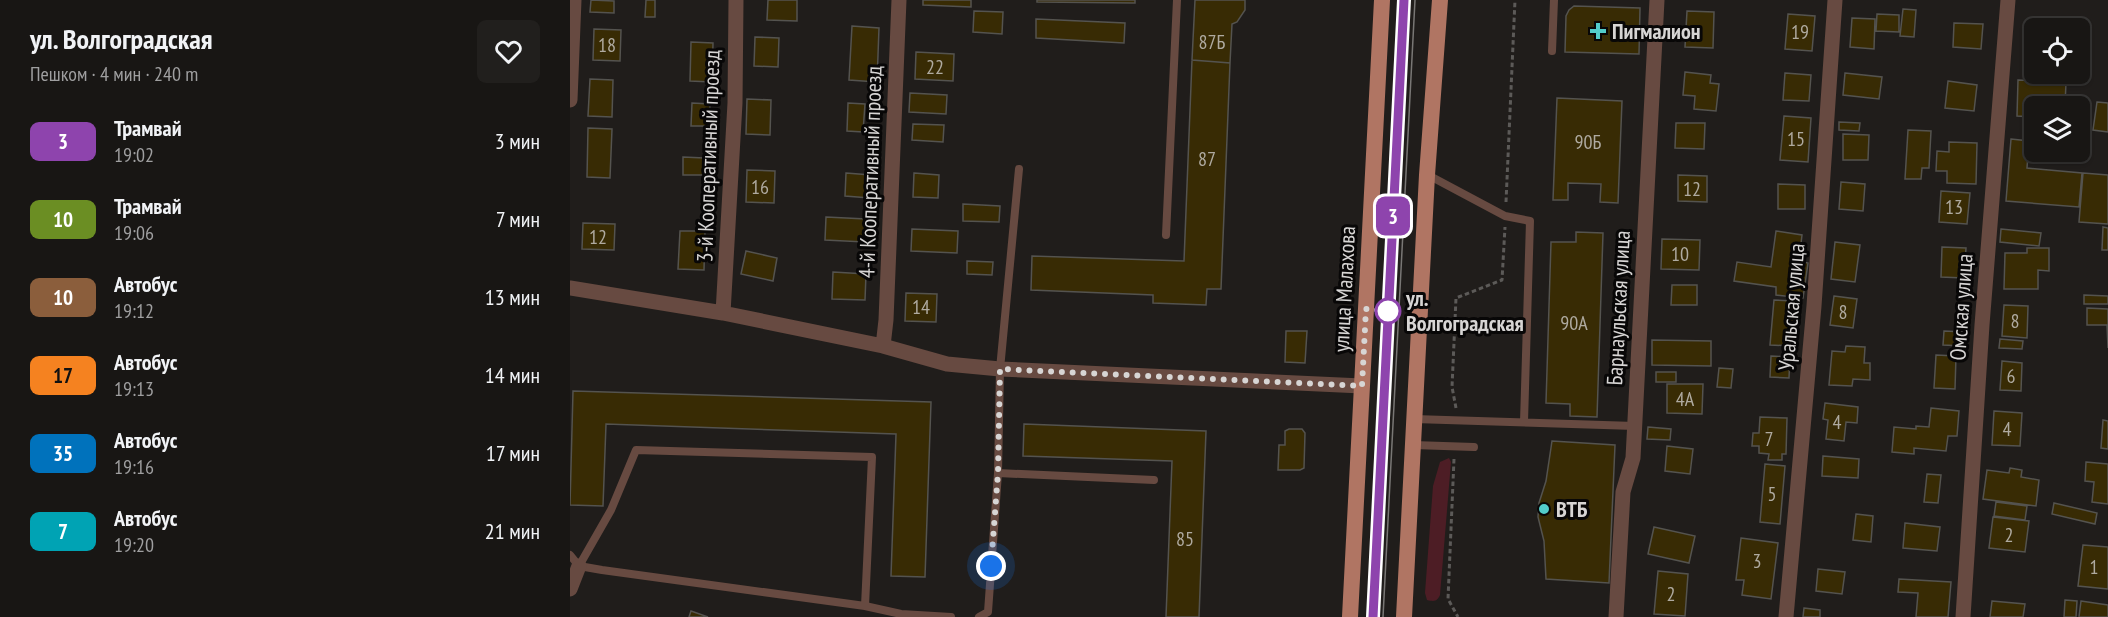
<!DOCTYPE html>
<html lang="ru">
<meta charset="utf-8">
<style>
:root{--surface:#181614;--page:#211f1d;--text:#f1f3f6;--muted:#9f9fa0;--line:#363534}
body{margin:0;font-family:"PT Sans Narrow",sans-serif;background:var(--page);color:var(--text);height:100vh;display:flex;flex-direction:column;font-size:22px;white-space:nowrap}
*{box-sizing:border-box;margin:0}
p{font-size:20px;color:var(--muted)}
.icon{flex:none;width:33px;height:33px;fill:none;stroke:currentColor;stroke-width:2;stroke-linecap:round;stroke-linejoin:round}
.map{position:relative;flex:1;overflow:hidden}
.details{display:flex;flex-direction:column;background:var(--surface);width:570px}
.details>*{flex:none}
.badge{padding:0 12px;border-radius:9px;font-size:21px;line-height:39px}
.buttons{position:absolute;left:1454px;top:18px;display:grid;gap:12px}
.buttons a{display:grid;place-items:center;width:66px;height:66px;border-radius:9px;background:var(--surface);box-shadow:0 2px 4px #0004,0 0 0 2px var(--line);font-size:30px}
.you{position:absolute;width:30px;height:30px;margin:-15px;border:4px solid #fff;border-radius:50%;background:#1a73e8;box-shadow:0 0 0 9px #1a73e833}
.map>.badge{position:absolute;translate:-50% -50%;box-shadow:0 0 0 3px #fff}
.round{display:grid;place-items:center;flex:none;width:63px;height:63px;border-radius:9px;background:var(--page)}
.head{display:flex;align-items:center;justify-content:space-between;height:102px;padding:0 30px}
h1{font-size:28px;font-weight:800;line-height:45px}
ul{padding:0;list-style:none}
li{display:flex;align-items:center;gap:18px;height:78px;padding:0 30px}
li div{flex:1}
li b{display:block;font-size:22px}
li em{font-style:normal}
li .badge{min-width:66px;font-weight:700;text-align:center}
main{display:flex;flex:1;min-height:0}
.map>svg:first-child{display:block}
</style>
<main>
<section class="details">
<div class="head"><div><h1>ул. Волгоградская</h1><p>Пешком · 4 мин · 240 m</p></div><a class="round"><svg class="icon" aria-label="heart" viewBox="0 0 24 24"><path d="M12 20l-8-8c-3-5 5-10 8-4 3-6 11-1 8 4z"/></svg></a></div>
<ul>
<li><span class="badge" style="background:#8e44ad;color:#fff">3</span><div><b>Трамвай</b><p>19:02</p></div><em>3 мин</em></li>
<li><span class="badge" style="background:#6b8e23;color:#fff">10</span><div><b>Трамвай</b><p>19:06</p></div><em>7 мин</em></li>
<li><span class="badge" style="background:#8b5e3c;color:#fff">10</span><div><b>Автобус</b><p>19:12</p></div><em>13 мин</em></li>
<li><span class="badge" style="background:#f58220;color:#111">17</span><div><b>Автобус</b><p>19:13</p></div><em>14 мин</em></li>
<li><span class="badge" style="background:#0072bc;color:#fff">35</span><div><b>Автобус</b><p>19:16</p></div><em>17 мин</em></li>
<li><span class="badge" style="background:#00a3b4;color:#fff">7</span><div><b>Автобус</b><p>19:20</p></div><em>21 мин</em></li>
</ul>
</section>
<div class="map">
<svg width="1538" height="617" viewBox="0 0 1538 617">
<rect width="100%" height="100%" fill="#201d1b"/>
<path fill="#4d1d25" d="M879 458 881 462 870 595C867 601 865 602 857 600L855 593 863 486 870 462Z"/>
<path fill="#382b04" stroke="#54534f" stroke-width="1.5" d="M21 0 44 1V13L20 12Z
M76 0H85V17H75Z
M198 0H227V21L197 20Z
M353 0H401V7L353 5Z
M467 0H565V3L467 2Z
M625 0H675V10L667 22 662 24 660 63 622 60Z
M1004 6 1070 8 1069 54 995 52 996 16 999 10Z
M1333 9 1346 10 1344 37 1330 36Z
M404 11 433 12 432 34 403 32Z
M1117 11 1144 12 1143 48 1115 47Z
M1218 14 1245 16 1242 51 1215 49Z
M1307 14 1329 15V32L1306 31Z
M1282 18 1305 19 1304 49 1280 47Z
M466 19 555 23 554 43 466 38Z
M1384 23 1413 24 1411 49 1383 47Z
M282 26 309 28 307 82 279 80Z
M1468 26 1506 27V28H1468Z
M24 29 51 30 50 61 23 60Z
M185 37 209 38 208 67 184 66Z
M121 42 143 43 142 82 120 81Z
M346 52 384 54 383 81 345 79Z
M622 60 660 63 651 289H637L636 305 583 303V295L461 290 462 256 614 261Z
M1115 72 1141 75 1140 83 1149 84 1146 111 1124 109 1125 96 1113 95Z
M1215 73 1241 75 1239 101 1213 100Z
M1275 73 1312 77 1309 99 1273 95Z
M1465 74H1498V78H1465Z
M20 79 43 80 42 117 18 116Z
M1448 80 1496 82 1495 106H1464V117L1447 116Z
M1378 81 1407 85 1404 111 1375 108Z
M340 93 377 95 376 114 339 112Z
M987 98 1052 101 1048 203 1030 202 1031 184 998 183V200H983Z
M177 99 201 100 200 135 176 134Z
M1527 102 1538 103V132L1523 130Z
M122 103 140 104 139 126H121Z
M278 103 295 104 293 132 277 131Z
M1214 116 1241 118 1238 162 1210 160Z
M1269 122 1290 123 1289 131 1269 130Z
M1106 123H1135L1134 149 1105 148Z
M343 124 374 125 373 142 342 140Z
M18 128 42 129 40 178 17 177Z
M1338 130 1361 131 1359 168H1352L1351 179H1335Z
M1273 134 1299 135 1298 160H1273Z
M1441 139 1459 141 1457 168 1512 173 1509 207 1436 201Z
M1379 142 1407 143 1406 184 1377 183V171H1366L1367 151 1379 152Z
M113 157 134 158 133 175H113Z
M177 170 205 171 204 203 176 202Z
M276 173 301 175 300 198 275 196Z
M344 173 369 175 368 198 343 197Z
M1513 173 1538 175V224L1509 222Z
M1108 175 1137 176V202L1108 201Z
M1271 182 1295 184 1293 211 1269 209Z
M1208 184 1235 185V209H1208Z
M1371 191 1400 193 1397 224 1369 222Z
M393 204 430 206 429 222 393 221Z
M256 217 296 219 295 242 255 240Z
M13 223 45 224 44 250 12 249Z
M1533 227 1538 228V250H1532Z
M342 229 388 231 387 253 341 251Z
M1431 229 1471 233 1469 246 1430 242Z
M110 231H135L134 270 108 269Z
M1206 231 1232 235 1229 261 1238 263 1233 298 1206 295V287L1164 281 1167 262 1201 267Z
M1006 232 1033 233 1027 417 1000 416V404L976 403 981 242H1006Z
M1092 239 1130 240 1129 270 1091 269Z
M1265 242 1290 245 1285 282 1261 279Z
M1372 247 1396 248 1394 278 1371 277Z
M1457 248H1479V271L1468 270V289H1434L1435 253H1457Z
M176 251 207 258 203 281 171 274Z
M397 261 423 262 422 275 397 274Z
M263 272 296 274 295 300 262 299Z
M1102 285H1127V305H1101Z
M336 293 367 294 366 322 335 321Z
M1514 295 1538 296V304H1514Z
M1264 296 1287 299 1283 328 1260 325Z
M1204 300 1225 301 1222 346 1200 345Z
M1434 305 1458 306 1457 338 1432 336Z
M1517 308 1538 309V348L1537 325H1517Z
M716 331H737L735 363 715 362Z
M1374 331 1395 332 1394 346 1373 345Z
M1430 339 1453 341 1452 349 1429 348Z
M1082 340 1141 341V366L1082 365Z
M1276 346 1295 347 1294 363H1300V380L1283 379 1282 386 1259 385 1262 351 1275 352Z
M1366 355 1386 356 1385 389 1364 388Z
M1201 356 1220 357 1219 378 1200 377Z
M1432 361 1452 363 1451 391 1430 390Z
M1149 368 1163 369 1161 388 1147 387Z
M1086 372H1106V382H1086Z
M1097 384H1133L1132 414 1097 413Z
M3 391 361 402 355 577 321 576 326 434 36 424 33 506 0 505Z
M1255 403 1288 407 1287 423 1276 422 1274 441 1256 439 1258 420 1253 419Z
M1361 408 1389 411 1387 436H1378L1376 451 1344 448V454L1322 452 1324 427 1346 429V426L1359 427Z
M1424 411 1452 413 1450 446 1422 445Z
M1190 417 1217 418 1216 454H1212V460H1198L1199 454 1189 453V446H1182L1183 433H1189Z
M1533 420 1538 421V449L1531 448Z
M454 424 636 431 629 617H596L602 461 453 456Z
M1078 427 1101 429 1100 440 1077 439Z
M719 429H732L735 433 734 468 730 470H708L709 445H715V431Z
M982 441 1045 445 1039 583 976 579 974 541 968 517 969 503 976 481Z
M1097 446 1123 449 1120 474 1095 471Z
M1253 456 1289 459 1288 478 1252 476Z
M1516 462 1538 464V504L1522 502 1524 482 1515 481Z
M1195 464 1215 466 1210 524 1190 522Z
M1440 468 1452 470 1451 477 1469 480 1466 506 1413 499 1417 470 1439 473Z
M1357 474 1371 475 1368 503 1354 502Z
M1426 502 1457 506 1455 520 1424 516Z
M1484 503 1527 513 1525 524 1482 514Z
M1286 514 1303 516 1301 542 1283 540Z
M1423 517 1459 521 1455 552 1419 548Z
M1335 523 1370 527 1367 551 1333 548Z
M1084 527 1125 536 1119 563 1078 554Z
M1171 538 1208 543 1201 599 1172 595 1174 580H1166Z
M1513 545 1538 547V589L1508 586Z
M1248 569 1275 572 1272 594 1246 591Z
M1088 571 1118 574 1115 616 1084 614Z
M1329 579 1381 582 1378 617H1346L1348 593 1328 592Z
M1495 600 1507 601 1506 617H1494Z
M1422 601 1455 604 1453 617H1420Z
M1511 601 1538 605V617H1509Z
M1234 608 1250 610V617H1233Z
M121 611 138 617H119Z"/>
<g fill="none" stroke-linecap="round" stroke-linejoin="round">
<path stroke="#5c5a58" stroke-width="3" stroke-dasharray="4.5 3" stroke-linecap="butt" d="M936 202 945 0
M886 408 882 387 886 298 932 280 935 227
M884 459 878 599 888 617"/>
<path stroke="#674a41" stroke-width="8" d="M982 51 984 0
M858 175 935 216 960 221 954 422
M596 235 607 0
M844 419 1065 426
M843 445 904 447
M428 473 584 480
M0 555 9 566 32 570 295 606 331 614 381 617
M9 566 41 510 66 450 302 457 295 606
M409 617 418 612 428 473 430 369 449 169"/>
<path stroke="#674a41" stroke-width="15" d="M0 100 4 0
M0 288 153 313 313 346 377 364 430 369 792 386
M153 313 165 103 166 0
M313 346 316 320 329 0
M0 589 9 566
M1046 617 1053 492 1063 458 1087 0
M1216 617 1244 306 1265 0
M1393 617 1412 325 1438 0"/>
<path stroke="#b07563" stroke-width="16" d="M780 617 812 0
M834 617 857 175 870 0"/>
<path stroke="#797775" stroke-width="1.5" d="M803 617 834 0
M813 617 845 0"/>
</g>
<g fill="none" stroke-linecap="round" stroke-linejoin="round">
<defs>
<path id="line" d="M803 617 834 0"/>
</defs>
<use href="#line" stroke="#fff" stroke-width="14"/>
<use href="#line" stroke="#8e44ad" stroke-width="9"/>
<path stroke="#d7d5d4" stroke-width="6" stroke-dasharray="0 10.8" d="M421 566 428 473 430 369 792 386 796 309 818 311"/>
</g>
<g fill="#53cdca" stroke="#080707" stroke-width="2">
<path d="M1025 22h6v6h6v6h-6v6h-6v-6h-6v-6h6z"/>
<circle cx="974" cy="509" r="6"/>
</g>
<circle fill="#fff" stroke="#8e44ad" stroke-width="3" cx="818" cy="311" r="12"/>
<g text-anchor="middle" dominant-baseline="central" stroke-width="6" stroke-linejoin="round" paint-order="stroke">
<g font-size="20" fill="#afaaa0">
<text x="1230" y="32">19</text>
<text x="642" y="42">87Б</text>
<text x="37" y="45">18</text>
<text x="365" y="67">22</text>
<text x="1226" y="139">15</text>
<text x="1018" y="142">90Б</text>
<text x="637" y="159">87</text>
<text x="190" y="187">16</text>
<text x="1122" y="189">12</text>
<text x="1384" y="207">13</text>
<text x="28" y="237">12</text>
<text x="1110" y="254">10</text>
<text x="351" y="307">14</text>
<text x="1273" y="312">8</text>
<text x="1445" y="321">8</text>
<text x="1004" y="323">90А</text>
<text x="1441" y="376">6</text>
<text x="1115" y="399">4А</text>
<text x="1267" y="422">4</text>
<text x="1437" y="429">4</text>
<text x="1199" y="439">7</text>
<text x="1202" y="494">5</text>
<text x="1439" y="535">2</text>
<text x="615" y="539">85</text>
<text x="1187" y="561">3</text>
<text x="1524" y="567">1</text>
<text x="1101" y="594">2</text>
</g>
<g font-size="22" font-weight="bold" fill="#d7d5d4" stroke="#080707" text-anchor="start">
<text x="1042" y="31">Пигмалион</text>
<text x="986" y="509">ВТБ</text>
</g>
<g font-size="22" fill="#d7d5d4" stroke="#080707">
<text transform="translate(138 156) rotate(-88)">3-й Кооперативный проезд</text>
<text transform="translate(300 172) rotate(-88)">4-й Кооперативный проезд</text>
<text transform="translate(774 289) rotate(-87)">улица Малахова</text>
<text transform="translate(1221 307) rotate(-85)">Уральская улица</text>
<text transform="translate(1391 307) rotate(-86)">Омская улица</text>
<text transform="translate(1048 308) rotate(-87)">Барнаульская улица</text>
</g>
<g font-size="22" font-weight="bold" fill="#d7d5d4" stroke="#080707" text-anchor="start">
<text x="836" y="298">ул.<tspan x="836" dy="25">Волгоградская</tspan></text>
</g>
</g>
</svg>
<div class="buttons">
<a><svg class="icon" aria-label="locate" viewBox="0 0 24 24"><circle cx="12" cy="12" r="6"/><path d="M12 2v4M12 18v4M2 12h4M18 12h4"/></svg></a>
<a><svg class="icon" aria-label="layers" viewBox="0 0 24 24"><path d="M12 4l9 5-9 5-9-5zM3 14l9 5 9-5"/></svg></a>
</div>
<div class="you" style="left:421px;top:566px"></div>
<b class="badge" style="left:823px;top:216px;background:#8e44ad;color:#fff">3</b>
</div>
</main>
